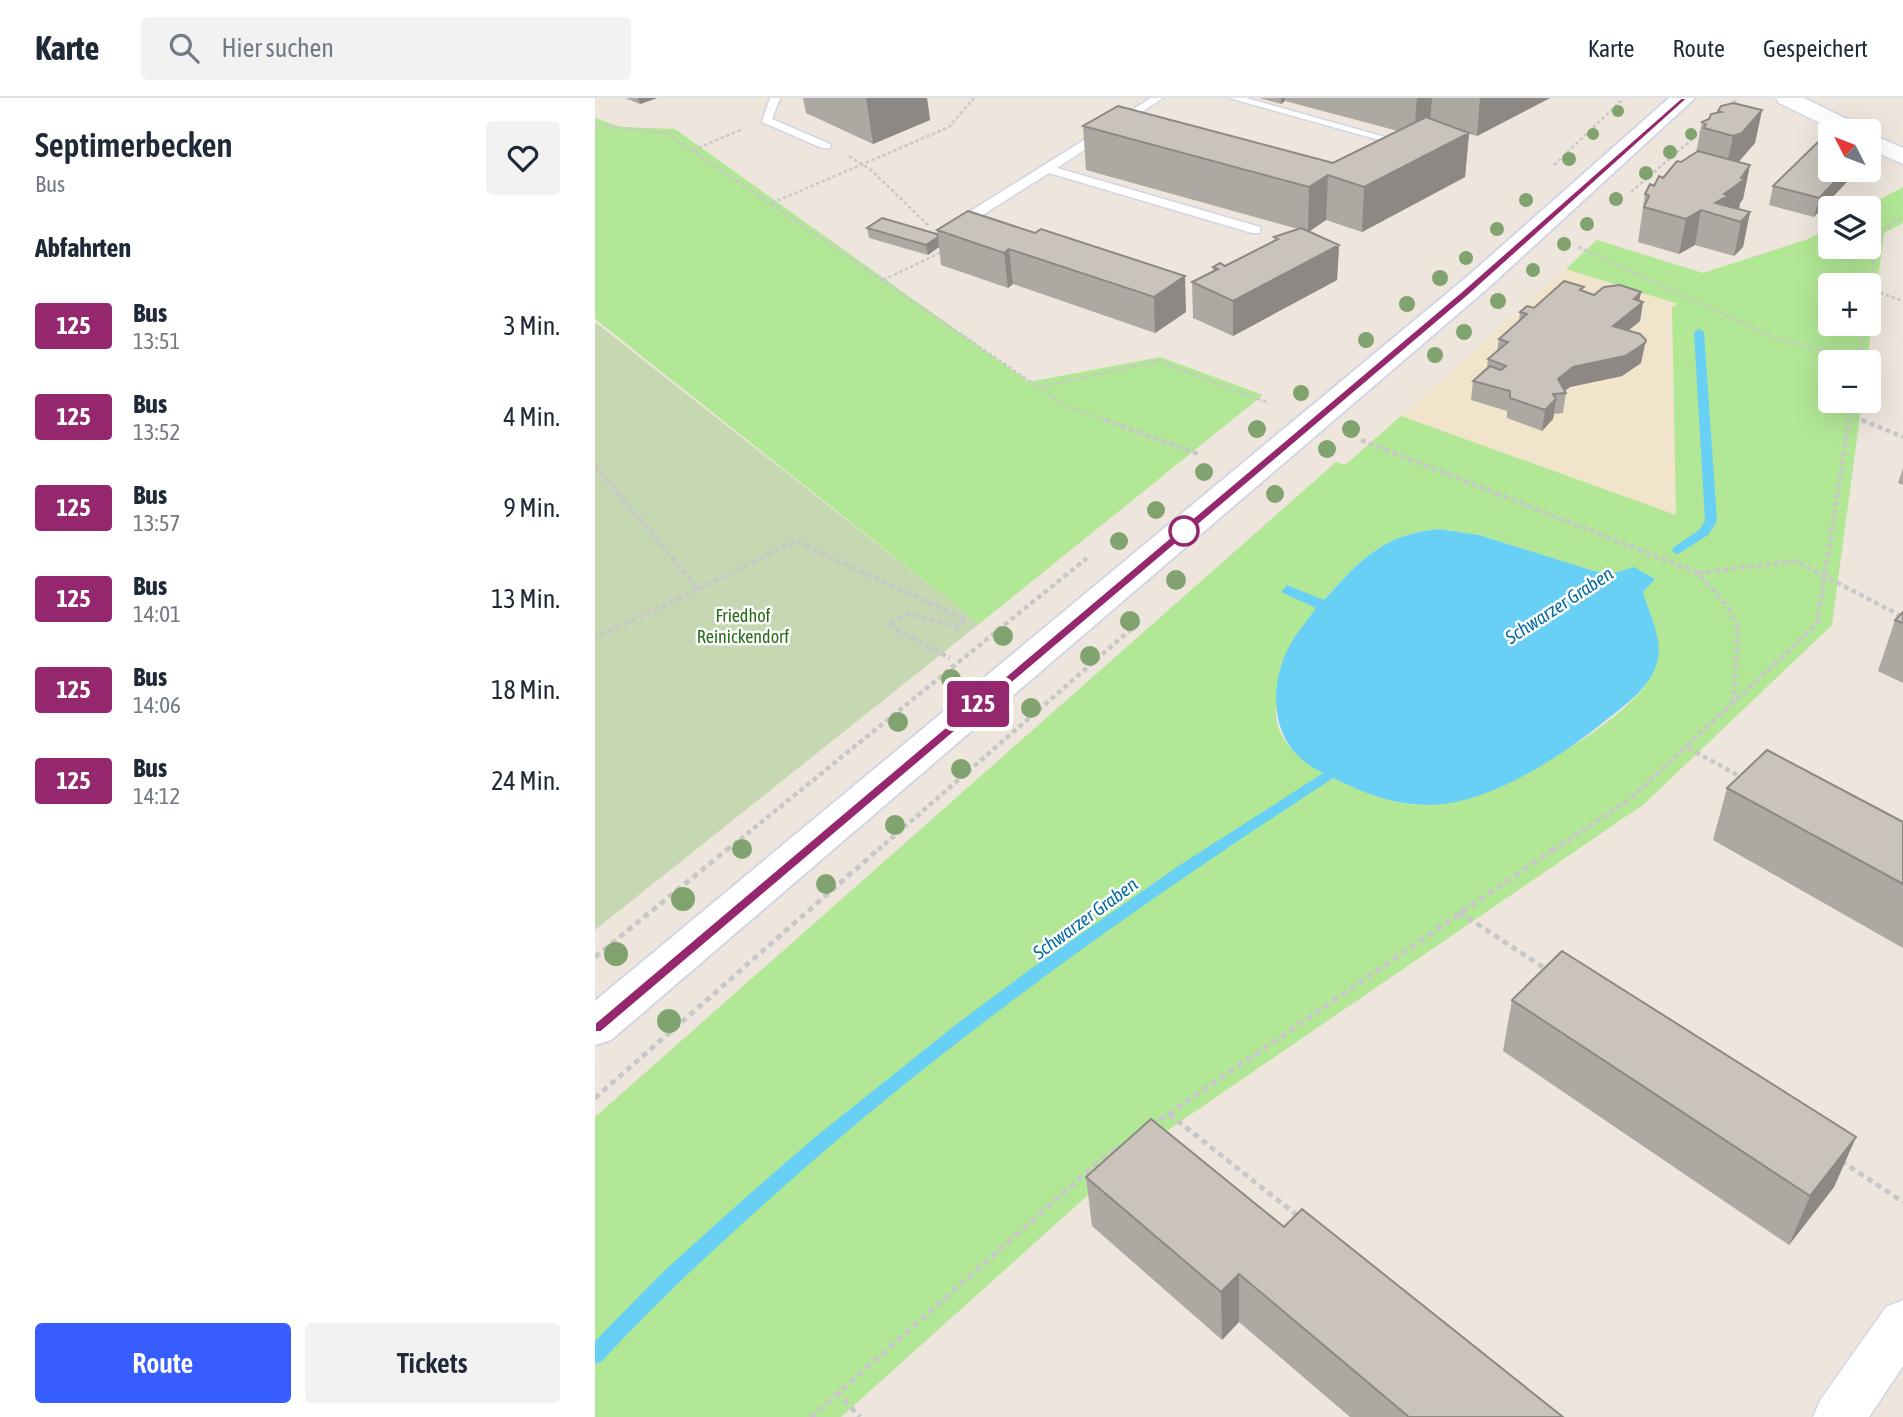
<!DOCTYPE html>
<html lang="de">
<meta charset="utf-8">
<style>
:root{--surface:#fff;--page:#f2f2f3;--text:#1f2937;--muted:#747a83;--line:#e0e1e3;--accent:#385dff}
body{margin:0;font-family:"Asap Condensed",sans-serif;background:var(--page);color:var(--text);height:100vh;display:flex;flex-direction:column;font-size:26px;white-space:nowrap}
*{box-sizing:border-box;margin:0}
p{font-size:23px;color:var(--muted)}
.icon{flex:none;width:38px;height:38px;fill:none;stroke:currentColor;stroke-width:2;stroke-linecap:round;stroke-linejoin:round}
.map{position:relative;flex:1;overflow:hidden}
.details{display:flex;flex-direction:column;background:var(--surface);width:595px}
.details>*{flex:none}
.badge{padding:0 14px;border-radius:5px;font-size:24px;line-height:46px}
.needle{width:46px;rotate:312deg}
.fabs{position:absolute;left:1223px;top:21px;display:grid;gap:14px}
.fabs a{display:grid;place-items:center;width:63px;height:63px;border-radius:7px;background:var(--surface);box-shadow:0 7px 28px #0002;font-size:35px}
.map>.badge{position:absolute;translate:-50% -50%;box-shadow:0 0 0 4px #fff}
h2{padding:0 35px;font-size:26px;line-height:63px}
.round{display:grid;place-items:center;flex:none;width:74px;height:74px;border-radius:7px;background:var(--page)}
.headline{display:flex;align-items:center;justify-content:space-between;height:119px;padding:0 35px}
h1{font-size:33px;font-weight:600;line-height:52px}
.primary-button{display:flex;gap:14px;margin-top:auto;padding:14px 35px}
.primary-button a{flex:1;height:80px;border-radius:7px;background:var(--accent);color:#fff;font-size:28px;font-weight:600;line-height:80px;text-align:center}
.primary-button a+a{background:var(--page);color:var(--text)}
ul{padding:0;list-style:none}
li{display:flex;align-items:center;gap:21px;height:91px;padding:0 35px}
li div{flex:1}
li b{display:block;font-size:26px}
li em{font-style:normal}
li .badge{min-width:77px;font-weight:700;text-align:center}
header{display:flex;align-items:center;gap:42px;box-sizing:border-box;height:98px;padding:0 35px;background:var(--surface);border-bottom:2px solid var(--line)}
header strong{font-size:33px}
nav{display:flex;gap:38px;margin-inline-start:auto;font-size:24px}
.search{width:490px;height:63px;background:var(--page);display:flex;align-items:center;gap:18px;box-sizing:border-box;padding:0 24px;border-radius:7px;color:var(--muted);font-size:26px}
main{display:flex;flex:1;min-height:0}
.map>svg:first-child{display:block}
</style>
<header>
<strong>Karte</strong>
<div class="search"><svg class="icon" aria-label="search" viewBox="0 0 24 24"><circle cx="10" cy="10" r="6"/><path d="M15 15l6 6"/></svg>Hier suchen</div>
<nav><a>Karte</a><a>Route</a><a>Gespeichert</a></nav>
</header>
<main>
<section class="details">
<div class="headline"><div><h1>Septimerbecken</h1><p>Bus</p></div><a class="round"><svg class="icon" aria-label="heart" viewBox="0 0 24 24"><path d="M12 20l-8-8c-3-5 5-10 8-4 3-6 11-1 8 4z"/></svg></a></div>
<h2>Abfahrten</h2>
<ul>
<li><span class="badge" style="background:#95276e;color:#fff">125</span><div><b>Bus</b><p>13:51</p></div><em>3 Min.</em></li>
<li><span class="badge" style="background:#95276e;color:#fff">125</span><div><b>Bus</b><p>13:52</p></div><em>4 Min.</em></li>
<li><span class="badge" style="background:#95276e;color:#fff">125</span><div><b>Bus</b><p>13:57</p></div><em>9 Min.</em></li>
<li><span class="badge" style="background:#95276e;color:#fff">125</span><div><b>Bus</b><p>14:01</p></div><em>13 Min.</em></li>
<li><span class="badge" style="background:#95276e;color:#fff">125</span><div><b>Bus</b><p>14:06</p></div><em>18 Min.</em></li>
<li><span class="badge" style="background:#95276e;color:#fff">125</span><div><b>Bus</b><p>14:12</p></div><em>24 Min.</em></li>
</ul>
<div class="primary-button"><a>Route</a><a>Tickets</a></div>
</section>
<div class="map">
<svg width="1308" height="1319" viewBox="0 0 1308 1319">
<rect width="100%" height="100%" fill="#eee6dc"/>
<path fill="#f0e4cb" d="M971 171 1084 206 1077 209 1081 417 806 318Z"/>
<path fill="#b1e795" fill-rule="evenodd" d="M0 20 26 29 80 31 434 284 565 259 668 297 384 526 0 221Z
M1308 89V125L1289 135 1272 264H1236V303H1267L1237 527 1049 706 541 1054 246 1319H0V1019L741 364 750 367 806 318 1081 417 1077 209 1083 206 971 171 1002 142 1108 175 1213 141 1235 129 1236 149H1274V110H1269ZM1236 187H1274V226H1236ZM844 431 884 437 999 473 1019 475 1033 472 1059 482 1048 494C1056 522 1068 546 1057 575 1038 625 888 705 835 707 803 708 777 698 749 685 722 672 683 652 681 617 681 606 687 591 689 581 697 544 699 540 722 510L687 494 693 487 728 503C765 461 787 437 844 431Z"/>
<path fill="#c5d8b2" d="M0 224 384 526 0 832Z"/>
<path fill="#69d0f5" d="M844 431 884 437 999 473 1019 475 1039 469 1060 481 1048 494C1054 515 1069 543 1062 565 1054 592 1026 610 1005 627 964 659 913 692 861 704 823 712 787 703 753 687 737 679 716 671 703 658 672 627 677 574 699 540 706 530 714 520 721 510L686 494 692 487 729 502C766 461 787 437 844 431Z"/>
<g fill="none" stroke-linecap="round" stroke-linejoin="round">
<path fill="#69d0f5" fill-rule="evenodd" d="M1104 231 1109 234 1122 423 1113 437 1083 456 1079 455 1077 452 1079 449 1104 432 1110 423 1099 234Z
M747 663 754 668 752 671C554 800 362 934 186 1091 124 1146 63 1202 7 1263L0 1266V1243L69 1173 150 1100 219 1040 363 925 437 870 588 765Z"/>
<defs>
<path id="lane" d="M175 0H185L177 21 235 46V50H227L167 24Z
M556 0H568L462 70 665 129V135H657L454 75 386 118 361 130 355 126Z
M634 0H651L797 41 788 43Z"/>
<path id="street" d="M1181 0H1209L1266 28 1269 33H1241L1184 5Z
M1274 35 1308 50V66L1274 51Z
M1308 1202V1268L1274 1319H1218L1226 1301 1291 1209Z"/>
<path id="secondary" d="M1074 0H1100L893 190 16 942 0 947V903L873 178Z"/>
</defs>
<use href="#lane" stroke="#d1d5e4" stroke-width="3"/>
<use href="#street" stroke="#d1d5e4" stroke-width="3"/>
<use href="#secondary" stroke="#d1d5e4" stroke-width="4"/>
<path stroke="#c8c8c8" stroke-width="2.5" stroke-dasharray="3.5 2.5" stroke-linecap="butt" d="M1134 9 1143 0
M0 27 72 35 471 308 515 324
M98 52 148 31
M254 58 276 72 334 128
M959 67 1029 0
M1036 94 1109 31
M177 105 354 29 379 0
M983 149 1178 239 1216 250 1265 257
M288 182 349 153
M1274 189 1284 134 1308 119
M1274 191 1308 203
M1264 264 1269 226
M444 289 563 263 674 305
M1255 317 1272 324
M1254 324 1257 303"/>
<path stroke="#c8c8c8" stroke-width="4.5" stroke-dasharray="5 3.5" stroke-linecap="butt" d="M510 322 606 357
M1267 322 1308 339
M766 342 1103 475 1133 509 1143 530 1138 604
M0 368 103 491 0 540
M1103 475 1201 463 1308 519
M103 491 201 443 371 522 363 529 312 516 293 527 355 560
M1093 650 1150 681
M132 752 492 460
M283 752 542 526
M958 752 1035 701 1222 526 1254 322"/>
<path stroke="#c8c8c8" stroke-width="5" stroke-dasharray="6 4.5" stroke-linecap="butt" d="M864 814 954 873
M0 859 134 750
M0 1000 285 750
M574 1016 704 1119
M556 1028 960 750
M1246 1063 1308 1104
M242 1294 265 1319
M216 1319 502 1065 526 1048"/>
<use href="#lane" fill="#fff" fill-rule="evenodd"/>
<use href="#street" fill="#fff" fill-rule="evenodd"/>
<use href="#secondary" fill="#fff" fill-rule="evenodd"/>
</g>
<g fill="#81a36f">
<circle cx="1023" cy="13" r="6"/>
<circle cx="998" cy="36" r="6"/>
<circle cx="1096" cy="36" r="6"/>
<circle cx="1075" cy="54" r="7"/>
<circle cx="974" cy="61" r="7"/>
<circle cx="1051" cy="75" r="7"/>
<circle cx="1021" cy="101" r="7"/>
<circle cx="931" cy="102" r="7"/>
<circle cx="992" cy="126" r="7"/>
<circle cx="902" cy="131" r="7"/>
<circle cx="969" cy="146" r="7"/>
<circle cx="871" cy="160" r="7"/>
<circle cx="938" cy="172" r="7"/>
<circle cx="845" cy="180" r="8"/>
<circle cx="903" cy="203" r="8"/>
<circle cx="812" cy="206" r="8"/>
<circle cx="869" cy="234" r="8"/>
<circle cx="771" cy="242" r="8"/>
<circle cx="840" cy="257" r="8"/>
<circle cx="706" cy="295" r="8"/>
<circle cx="662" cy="331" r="9"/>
<circle cx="756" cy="331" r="9"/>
<circle cx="732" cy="351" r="9"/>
<circle cx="609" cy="374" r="9"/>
<circle cx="680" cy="396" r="9"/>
<circle cx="561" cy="412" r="9"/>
<circle cx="524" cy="443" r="9"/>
<circle cx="581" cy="482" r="10"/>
<circle cx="535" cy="523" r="10"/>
<circle cx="408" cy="538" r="10"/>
<circle cx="495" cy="558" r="10"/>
<circle cx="356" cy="581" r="10"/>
<circle cx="436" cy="610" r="10"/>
<circle cx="303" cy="624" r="10"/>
<circle cx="366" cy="671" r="10"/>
<circle cx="300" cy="727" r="10"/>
<circle cx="147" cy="751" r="10"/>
<circle cx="231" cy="786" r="10"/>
<circle cx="88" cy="801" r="12"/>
<circle cx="21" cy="856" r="12"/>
<circle cx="74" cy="923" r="12"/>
</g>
<path fill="#ada8a2" d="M30 0H62L45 6Z
M208 0H332L335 22 278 46 211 15Z
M664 0H955L882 38 874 36 870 79 767 134 731 122 714 134 744 147 742 182 638 238 598 220 597 184 618 174V169L630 168 679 144V139L703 131 491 72 488 28 738 65 803 33 690 3 686 6Z
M1167 12 1160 45 1143 64 1155 67 1148 101 1145 105 1144 111 1155 114 1148 149 1139 158 1100 147 1084 156 1043 144 1050 96 1086 64 1101 55 1107 24 1114 21 1123 15V13Z
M1236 72H1263L1219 119 1174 107 1178 88Z
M373 113 591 214 560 235 418 186 413 190 346 167 344 149 333 157 274 140 272 130 342 136V132Z
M988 193 999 197 1046 194 1044 203 1048 204 1045 223 1033 233 1046 265 1027 278 975 289 970 293 971 295 968 315 959 316 958 321 947 333 912 320V313L876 302 878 283 892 270 893 261 902 253 904 241 924 223 925 214Z
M1308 370V387L1303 385Z
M1308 514V585L1283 573 1300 522Z
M1132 690 1308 724V850L1118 742Z
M917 902 1261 1039 1239 1089 1194 1147 908 953Z
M491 1079 689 1129 968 1319H755L644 1224 627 1242 497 1128Z"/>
<path fill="#8d8884" d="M43 0H62L45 6Z
M271 0H332L335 22 278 46Z
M686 0H690V3L686 6Z
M822 0H837L835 26 819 37Z
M885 0H955L882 38Z
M1167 12 1160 45 1140 68 1131 71 1138 38Z
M874 35 870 79 767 134 769 89Z
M1155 67 1148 101 1145 105 1143 115 1120 105 1146 80Z
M1251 72H1263L1219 119 1224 100Z
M733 77 731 122 713 134 714 89Z
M1106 112 1100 147 1084 156 1091 121Z
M1155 114 1148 149 1139 158 1146 124Z
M343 139 344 149 333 157 331 147Z
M744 147 742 182 638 238V203Z
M414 151 418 186 413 190 409 155Z
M590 178 591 214 560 235 559 199Z
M1046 194 1043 208 1048 204 1045 223 1015 247 1018 228Z
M1051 242 1046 265 1027 278 975 289 967 295 963 281 978 269Z
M961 301 958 321 947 333 950 312Z
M1261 1039 1239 1089 1194 1147 1215 1098Z
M644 1176V1224L627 1242 626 1194Z"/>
<path fill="#c9c3bc" stroke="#8d8884" stroke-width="2" d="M1138 5 1167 12 1147 35 1138 38 1109 30 1111 26 1107 24 1114 21 1116 16 1126 14 1123 13 1126 8Z
M523 8 738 65 831 19 874 35 769 89 733 77 714 89 488 28Z
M1224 43 1236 46V72H1251L1224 100 1178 88Z
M1103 53 1155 67 1146 80 1150 81 1129 96 1133 98 1120 105 1155 114 1146 124 1106 112 1091 121 1049 109 1054 98 1050 96 1055 86 1059 88 1064 78 1068 80 1082 63 1086 64Z
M373 113 440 135 446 131 590 178 559 199 414 151 409 155 342 132Z
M287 120 342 136 343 139 331 147 272 130Z
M706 130 744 147 638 203 597 184 623 171 618 169 625 165 630 168 683 141 679 139Z
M969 183 989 189 985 192 999 197 1009 189 1025 187 1046 194 1039 201 1048 204 1018 228 1045 236 1051 242 1050 245 1030 258 978 269 963 281 971 295 958 296 961 301 950 312 915 300V293L878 283 895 268 906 272 911 268 893 261 913 244 904 241 932 216 925 214 932 208 939 210Z
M1308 514V525L1300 522Z
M1172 652 1308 724V786L1132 690Z
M967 853 1261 1039 1215 1098 917 902Z
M556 1021 689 1129 707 1111 968 1319H814L644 1176 626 1194 491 1079Z"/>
<path fill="#95276e" stroke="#fff" stroke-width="2" d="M1086 0H1093L874 197 6 934H0V925L867 193Z"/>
<circle fill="#fff" stroke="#95276e" stroke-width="3.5" cx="589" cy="433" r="14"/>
<g text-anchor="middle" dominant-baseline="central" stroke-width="5" stroke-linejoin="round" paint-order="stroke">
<g font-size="18" fill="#286d16" stroke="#fff">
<text x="148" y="517">Friedhof<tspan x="148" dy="21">Reinickendorf</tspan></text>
</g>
<g font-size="19" font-style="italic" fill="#066da4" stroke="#fff">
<text transform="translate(964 507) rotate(-33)">Schwarzer Graben</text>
<text transform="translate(490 820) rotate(-36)">Schwarzer Graben</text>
</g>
</g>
</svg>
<div class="fabs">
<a><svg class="needle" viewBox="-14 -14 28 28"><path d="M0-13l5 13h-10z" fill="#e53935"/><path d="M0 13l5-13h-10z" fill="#747a83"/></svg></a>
<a><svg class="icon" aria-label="layers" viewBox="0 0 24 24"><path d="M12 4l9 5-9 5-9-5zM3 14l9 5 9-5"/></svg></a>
<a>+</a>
<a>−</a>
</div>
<b class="badge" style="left:383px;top:606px;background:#95276e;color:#fff">125</b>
</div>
</main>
